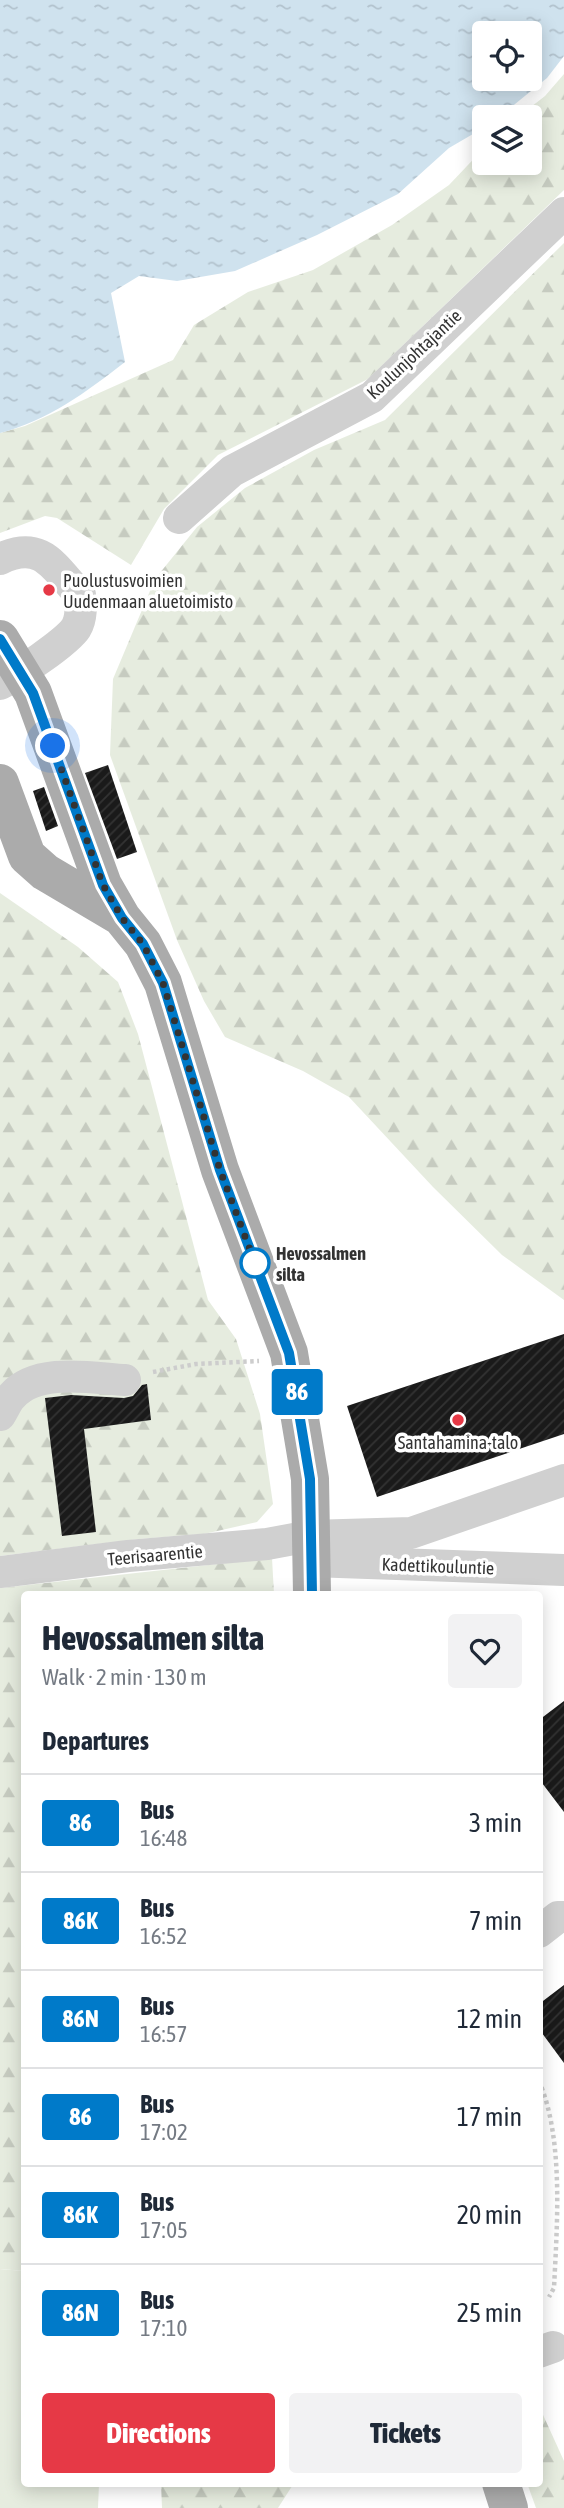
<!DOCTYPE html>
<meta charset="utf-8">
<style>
:root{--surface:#fff;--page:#f2f2f3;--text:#1f2937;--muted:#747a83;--line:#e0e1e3;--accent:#e63946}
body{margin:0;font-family:"Asap Condensed",sans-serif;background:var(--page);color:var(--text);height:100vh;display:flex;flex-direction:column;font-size:26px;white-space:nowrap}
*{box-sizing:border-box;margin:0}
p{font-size:23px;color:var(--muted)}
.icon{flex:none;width:38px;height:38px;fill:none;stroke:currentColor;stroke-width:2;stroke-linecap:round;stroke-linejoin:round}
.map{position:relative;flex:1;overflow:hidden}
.sheet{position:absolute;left:21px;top:1591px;width:522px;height:896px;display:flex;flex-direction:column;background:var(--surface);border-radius:7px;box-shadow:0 4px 18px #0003}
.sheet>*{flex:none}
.badge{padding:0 14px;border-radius:5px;font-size:24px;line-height:46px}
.controls{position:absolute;left:472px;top:21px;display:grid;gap:14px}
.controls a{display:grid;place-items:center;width:70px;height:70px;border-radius:7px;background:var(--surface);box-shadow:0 4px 18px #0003;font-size:35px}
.you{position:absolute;width:35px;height:35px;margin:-18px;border:5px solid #fff;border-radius:50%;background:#1a73e8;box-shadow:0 0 0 10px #1a73e833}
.map>.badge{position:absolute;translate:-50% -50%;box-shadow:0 0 0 4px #fff}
h2{padding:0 21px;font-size:26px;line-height:63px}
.round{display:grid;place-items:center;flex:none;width:74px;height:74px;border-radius:7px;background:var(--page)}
.summary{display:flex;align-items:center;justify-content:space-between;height:119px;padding:0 21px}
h1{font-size:33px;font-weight:800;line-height:52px}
.button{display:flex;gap:14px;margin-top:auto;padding:14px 21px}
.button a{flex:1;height:80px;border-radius:7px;background:var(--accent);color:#fff;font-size:28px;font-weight:800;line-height:80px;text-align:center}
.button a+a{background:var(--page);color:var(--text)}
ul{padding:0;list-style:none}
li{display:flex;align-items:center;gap:21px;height:98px;padding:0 21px;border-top:2px solid var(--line)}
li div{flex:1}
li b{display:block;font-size:26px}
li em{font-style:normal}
li .badge{min-width:77px;font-weight:700;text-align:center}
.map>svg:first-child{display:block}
</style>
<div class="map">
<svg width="564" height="2508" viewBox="0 0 564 2508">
<defs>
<pattern id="forest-firs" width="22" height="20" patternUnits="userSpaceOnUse" patternTransform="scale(1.75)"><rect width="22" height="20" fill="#e6ecdf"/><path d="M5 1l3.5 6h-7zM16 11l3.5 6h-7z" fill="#c6cbc0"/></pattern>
<pattern id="water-ripples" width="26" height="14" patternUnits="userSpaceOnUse" patternTransform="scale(1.75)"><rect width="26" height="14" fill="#cfe2ee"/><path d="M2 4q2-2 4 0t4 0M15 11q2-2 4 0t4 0" fill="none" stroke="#b2c2cd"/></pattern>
<pattern id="building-hatch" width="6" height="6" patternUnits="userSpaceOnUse" patternTransform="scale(1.75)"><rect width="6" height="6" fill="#1a1a1a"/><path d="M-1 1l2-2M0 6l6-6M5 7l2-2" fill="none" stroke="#333"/></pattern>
</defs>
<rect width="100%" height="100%" fill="#fff"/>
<path fill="url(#forest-firs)" d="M564 74V190L368 379 218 455 164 509 131 565 57 518 45 516 0 533V433L25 426 173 360 194 325 248 292 313 270 392 225 449 185 485 147V163H530V117H518L545 96Z
M564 243V1300L502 1255 433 1187 349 1097 303 1071 225 1037 204 1001 177 940 110 755 113 679 155 579 197 527 245 488 314 450 385 420Z
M0 893 78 947 118 982 138 1034 208 1300 236 1339 260 1414 273 1504 257 1522 204 1534 139 1539 0 1556Z
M272 1558 274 1594H24V2271L0 2269V1588Z
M539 2406 564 2461V2508H536L527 2483H539Z
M161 2483H294L278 2508H162Z"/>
<path fill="#e6ecdf" d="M0 2269 24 2271V2483H99L98 2508H0Z"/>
<path fill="url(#water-ripples)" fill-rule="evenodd" d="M0 0H564V56L547 78 499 117H485V127L449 148 398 194 317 235 235 271 177 281 139 276 111 293 125 362C85 393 49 420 0 433ZM485 33H530V79H485Z"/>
<path fill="url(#building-hatch)" d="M108 765 137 852 117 859 85 773Z
M44 787 58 826 46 831 33 791Z
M564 1334V1434L377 1497 347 1406Z
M147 1384 151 1420 84 1429 96 1532 62 1536 45 1398 71 1395 124 1398 133 1396 142 1385Z
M564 1701V1812L539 1779V1720Z
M564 1985V2063L539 2029V2004Z"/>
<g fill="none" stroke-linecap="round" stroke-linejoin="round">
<path stroke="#cdcdcd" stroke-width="4.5" stroke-dasharray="3.5 3.5" stroke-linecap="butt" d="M153 1372 196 1364 259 1361
M539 2081C564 2139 557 2225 554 2288L549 2297"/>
<path stroke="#d0d0d0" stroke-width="32" d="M179 518 232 471 372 397 564 213
M0 559C42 539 54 567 80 595 81 606 82 618 76 628 67 642 16 676 0 684
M0 1415C4 1409 7 1401 12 1396 37 1367 92 1378 125 1380
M311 1561 564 1570
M0 1572 128 1556 267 1544 310 1536 411 1533 564 1480
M539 1932 558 1917H564
M539 2352 553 2347"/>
<path stroke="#ababab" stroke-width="38" d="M0 639 33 693 103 885 122 918 143 944 163 983 220 1170 289 1353 310 1479 312 1594
M0 783 27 856 45 872 121 917
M501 2483 509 2508"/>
</g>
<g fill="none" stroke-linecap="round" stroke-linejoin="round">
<defs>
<path id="line" d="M0 639 33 693 103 885 122 918 143 944 163 983 220 1170 289 1353 310 1479 312 1594"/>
</defs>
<use href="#line" stroke="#fff" stroke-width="16"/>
<use href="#line" stroke="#007ac9" stroke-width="10"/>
<path stroke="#333" stroke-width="7" stroke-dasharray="0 12.6" d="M53 746 103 885 122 918 143 944 163 983 220 1170 255 1263"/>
</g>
<g fill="#e63946" stroke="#fff" stroke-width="2.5">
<circle cx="49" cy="590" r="7"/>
<circle cx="458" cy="1420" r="7"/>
</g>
<circle fill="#fff" stroke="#007ac9" stroke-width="3.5" cx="255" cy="1263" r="14"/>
<g text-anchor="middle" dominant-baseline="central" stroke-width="7" stroke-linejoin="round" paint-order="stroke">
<g font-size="18" fill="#333" stroke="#fff">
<text transform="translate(414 354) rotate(-43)">Koulunjohtajantie</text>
<text transform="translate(155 1555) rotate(-5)">Teerisaarentie</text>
<text transform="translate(438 1566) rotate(2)">Kadettikouluntie</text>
</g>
<g font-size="18" fill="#333" stroke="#fff" text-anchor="start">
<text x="63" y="580">Puolustusvoimien<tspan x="63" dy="21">Uudenmaan aluetoimisto</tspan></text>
<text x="458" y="1442" text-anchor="middle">Santahamina-talo</text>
</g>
<g font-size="18" font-weight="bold" fill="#333" stroke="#fff" text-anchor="start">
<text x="276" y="1253">Hevossalmen<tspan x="276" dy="21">silta</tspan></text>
</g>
</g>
</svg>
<div class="controls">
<a><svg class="icon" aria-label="locate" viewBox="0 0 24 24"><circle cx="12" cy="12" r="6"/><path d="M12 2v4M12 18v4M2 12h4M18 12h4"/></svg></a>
<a><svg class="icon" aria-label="layers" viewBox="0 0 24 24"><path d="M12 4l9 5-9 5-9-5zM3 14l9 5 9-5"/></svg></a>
</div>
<div class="you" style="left:53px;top:746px"></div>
<b class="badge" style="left:297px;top:1392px;background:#007ac9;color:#fff">86</b>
<section class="sheet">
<div class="summary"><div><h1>Hevossalmen silta</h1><p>Walk · 2 min · 130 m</p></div><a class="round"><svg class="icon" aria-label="heart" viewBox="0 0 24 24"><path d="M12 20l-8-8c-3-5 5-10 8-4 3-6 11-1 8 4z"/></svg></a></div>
<h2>Departures</h2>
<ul>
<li><span class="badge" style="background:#007ac9;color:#fff">86</span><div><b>Bus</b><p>16:48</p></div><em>3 min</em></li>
<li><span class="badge" style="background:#007ac9;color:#fff">86K</span><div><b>Bus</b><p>16:52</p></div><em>7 min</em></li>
<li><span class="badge" style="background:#007ac9;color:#fff">86N</span><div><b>Bus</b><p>16:57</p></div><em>12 min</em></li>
<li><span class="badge" style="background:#007ac9;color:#fff">86</span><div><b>Bus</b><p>17:02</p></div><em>17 min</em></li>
<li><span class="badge" style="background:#007ac9;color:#fff">86K</span><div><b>Bus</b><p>17:05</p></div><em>20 min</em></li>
<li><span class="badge" style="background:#007ac9;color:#fff">86N</span><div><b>Bus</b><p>17:10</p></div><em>25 min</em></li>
</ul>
<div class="button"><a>Directions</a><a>Tickets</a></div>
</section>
</div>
